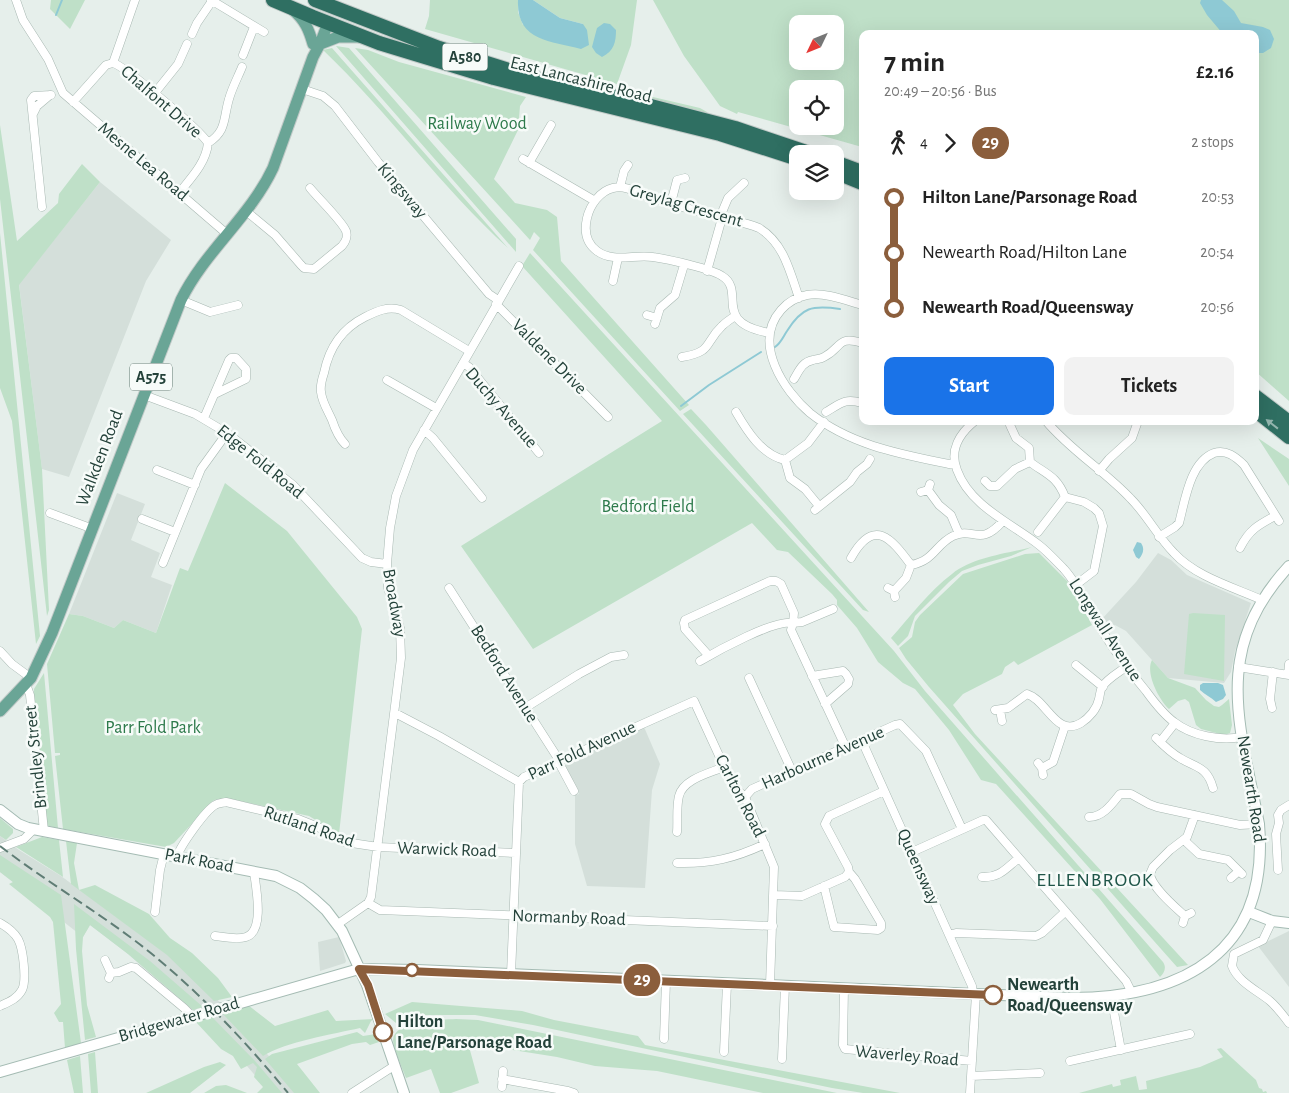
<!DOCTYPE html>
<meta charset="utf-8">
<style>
:root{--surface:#fff;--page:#f2f2f2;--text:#222;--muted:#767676;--accent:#1a73e8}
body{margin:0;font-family:"Alegreya Sans",sans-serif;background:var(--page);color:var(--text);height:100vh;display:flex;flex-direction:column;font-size:19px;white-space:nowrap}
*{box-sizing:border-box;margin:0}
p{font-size:16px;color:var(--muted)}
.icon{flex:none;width:28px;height:28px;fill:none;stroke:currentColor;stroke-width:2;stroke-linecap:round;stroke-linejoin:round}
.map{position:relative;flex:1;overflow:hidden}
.details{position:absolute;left:859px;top:30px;width:400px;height:395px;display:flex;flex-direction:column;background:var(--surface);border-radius:10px;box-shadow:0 5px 20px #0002}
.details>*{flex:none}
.badge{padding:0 10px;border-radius:16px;font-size:18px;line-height:32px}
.needle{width:32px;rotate:227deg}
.buttons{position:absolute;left:789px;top:15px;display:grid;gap:10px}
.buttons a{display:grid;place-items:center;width:55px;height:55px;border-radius:10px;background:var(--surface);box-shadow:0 5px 20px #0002;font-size:25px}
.map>.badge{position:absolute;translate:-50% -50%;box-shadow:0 0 0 2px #fff}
.legs{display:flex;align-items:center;gap:8px;height:55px;padding:0 25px;font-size:16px}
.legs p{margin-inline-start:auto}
.head{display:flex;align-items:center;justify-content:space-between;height:85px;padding:0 25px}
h1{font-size:28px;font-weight:700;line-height:38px}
.action{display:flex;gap:10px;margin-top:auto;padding:10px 25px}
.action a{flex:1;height:58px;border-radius:10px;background:var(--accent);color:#fff;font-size:20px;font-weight:700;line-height:58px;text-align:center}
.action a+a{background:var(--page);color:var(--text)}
ul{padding:0 25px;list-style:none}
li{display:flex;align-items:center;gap:18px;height:55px;font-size:19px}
li i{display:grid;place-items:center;width:8px;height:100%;margin:0 6px;background:currentColor}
li i::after{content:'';width:12px;height:12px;margin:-6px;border:4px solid;border-radius:50%;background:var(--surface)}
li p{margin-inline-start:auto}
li:first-child i{background:linear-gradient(#0000 50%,currentColor 0)}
li:last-child i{background:linear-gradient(currentColor 50%,#0000 0)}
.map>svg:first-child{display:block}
</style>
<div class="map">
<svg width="1289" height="1093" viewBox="0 0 1289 1093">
<rect width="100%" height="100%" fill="#e6efeb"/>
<path fill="#d4dfda" d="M100 182 171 240 146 281 69 477 42 469 19 284Z
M117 493 145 504 131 540 160 553 151 577 172 585 156 633 123 620 114 628 83 616 69 614Z
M1158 553 1171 560 1187 575 1251 603 1235 651 1231 672 1224 683 1168 678 1126 631 1115 625 1106 631 1101 620 1136 582Z
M644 727 660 764 652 790 645 888 587 886 575 844V795L579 794 565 768 566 764Z
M0 836 19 850 61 876 168 955 216 998 268 1055 300 1093H270L247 1066 202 1018 128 954 90 925 83 937 0 872Z
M1289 931V987L1258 946Z
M339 937 346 961 345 963 320 971 318 942Z"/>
<path fill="#bfe0c8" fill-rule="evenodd" d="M51 0H85L70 29 50 9Z
M430 0H518V12L523 25 583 24 560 18 533 0H637L631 45 617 84 425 29 429 16Z
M653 0H1289V401L1255 371V34H862V147L738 112 737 114 720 106 684 56ZM798 24H835V61H798ZM798 89H835V126H798Z
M336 46 349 48 516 239V252Z
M332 48 508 248C441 187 389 113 323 50Z
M355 48 368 50 399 62 526 97 520 106 518 130 494 179 515 203 547 210 557 217 561 261 689 405 680 411 533 250 540 238 534 232 530 240Z
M623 90 700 108 707 112 706 114 620 91Z
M0 125 17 241 58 203 59 194 82 164 100 182 19 285 42 469 49 610 47 616 0 199Z
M0 233 40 636 36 644 12 421 0 388Z
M530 253 894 651 925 691 1163 962C1167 968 1164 973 1160 977L1100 899 996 784 981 780 949 730 915 689 903 683 878 662 857 628 837 605V600L832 594 788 552 777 550 752 523 533 649 461 546 662 421 522 266Z
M691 409 706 425 869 612 863 610 683 414Z
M1258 438 1289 459V486Z
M225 483 287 531 357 617 362 629 339 834 309 816 226 798 214 800 174 843 166 847 63 829 55 756 60 755V753H55L47 664 69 614 83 616 114 628 123 620 156 633 180 568 188 571Z
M1032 547 1011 556 978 565 962 571 949 582 915 616 908 636 898 646 891 638C910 617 929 591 952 574 973 557 1006 554 1032 547Z
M1039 553 1071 585 1092 625 1018 665 1014 661 1005 667 1002 674 963 694 953 705 975 734 1188 965 1177 967 929 687 906 659 899 648 912 637 915 622 920 615 963 574 1025 554Z
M1193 613 1225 615 1224 681 1184 674 1189 614Z
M1152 660 1168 678 1195 688 1206 700 1214 706 1219 707 1222 705 1229 699 1232 725 1230 733 1224 735 1201 729 1196 725 1189 702 1185 699 1178 701 1169 709C1159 700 1145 673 1152 660Z
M44 673 58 828 45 825 34 709V689Z
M0 818 13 829V833L6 840 0 836Z
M42 837 59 840 63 877 16 847Z
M66 841 77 843 74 863 79 890 95 885 149 914 170 938 192 953 218 978 232 997 214 1001 167 955 71 884Z
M0 855 61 895 81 1043 65 1048 63 1022H59L54 1013 61 1004 53 922 50 917 9 884 13 882 0 872Z
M74 904 150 961 203 1007 193 1010 128 954 90 925 83 937 82 951 87 1005 96 1037 85 1040 76 949Z
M412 1002 522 1011 554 1020 638 1036 645 1045 900 1093H863L832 1088 533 1025 475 1015H422L396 1023 385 1014Z
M248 1005 275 1026 328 1010 336 1021 374 1019 371 1021 365 1033 360 1028C334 1034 285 1042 263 1056L222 1013Z
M211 1016 255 1061 282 1093H257L263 1087 254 1077 257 1067 253 1063 241 1069 233 1056 221 1049 195 1021Z
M456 1019 478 1020 837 1093H763L657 1071 595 1066 557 1057 468 1043 479 1083 451 1093H440L431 1069 406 1078C403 1070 393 1047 393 1040 394 1020 441 1020 456 1019Z
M357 1032 363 1036 376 1034 379 1042 370 1045 366 1042 352 1044 297 1064 320 1093H294L265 1059 272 1054Z
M1221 1048 1256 1080 1259 1088 1262 1089 1263 1092 1266 1091 1267 1093H1079L1112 1084 1113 1087 1121 1085 1120 1080 1136 1076 1139 1090 1147 1089 1146 1081 1200 1067 1223 1057 1217 1049Z
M95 1052 98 1093H91L88 1054Z
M80 1056 83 1093H74L67 1060Z
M220 1062 226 1065 190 1093H146L204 1067Z
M226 1085 247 1093H204L216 1086Z"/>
<path fill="#8ec9d4" d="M518 0H533L560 18 583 24 587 30 589 45 581 49C550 41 516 41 518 0Z
M1201 0H1222L1234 11 1241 23 1263 27 1270 30 1274 39 1271 48 1263 53H1255V34H1223L1207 15 1200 3Z
M604 23 610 24 616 30C616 42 614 51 602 57L596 53 592 47 597 28Z
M1137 542 1141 543C1145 549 1143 554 1139 559L1136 557 1133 550Z
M1203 683H1218L1223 685 1226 695 1223 699 1216 702C1211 697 1205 695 1200 690V685Z"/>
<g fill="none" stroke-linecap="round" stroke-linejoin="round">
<path stroke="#8ec9d4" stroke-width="2" d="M56 15 62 0
M775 347C781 343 783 337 787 331 802 307 812 305 840 309
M681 406 709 385 761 352"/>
<defs>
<path id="street" d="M16 0 23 20 48 59 63 93 227 234
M211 0 264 32
M192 34 197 23 212 1
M243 55 254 27
M113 63C125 66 201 131 208 143
M302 89 323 96 335 106 378 162 489 294 498 300
M154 94 178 64 187 44
M73 102 106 65 113 63 135 0
M33 114 37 106 50 95
M523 159 595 201
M529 163 551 125
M620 187 624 171 628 165
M179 193C191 178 206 163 208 143 227 131 223 119 229 99 232 88 238 77 242 67
M671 203 677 180 685 178
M42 207 31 100 34 96 51 95
M246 211 275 235 301 265 304 268 314 269 342 246C346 241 348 237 346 231 342 221 318 198 310 188
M720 217 728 198 744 183
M707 271 722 218
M613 281 618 258
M181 300 210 312 238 305
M496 304 608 417
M862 305C845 300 825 292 807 295 797 297 787 303 781 310 752 343 784 391 810 413 850 445 900 454 949 464L954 463
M647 315 657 318
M655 324 660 308 675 295 684 265
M770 333C710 323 747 291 722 276 712 269 667 259 653 257 635 254 613 263 597 251 586 243 584 231 587 218 590 205 600 191 613 188 627 185 637 193 649 197 673 205 698 211 722 218 735 221 747 223 759 228 784 243 790 272 799 298
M682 357C713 352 704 343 722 326 726 322 731 319 735 316
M463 363 469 367 539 453
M794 379C799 371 802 362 813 360 817 359 821 359 824 357 842 348 837 335 862 343
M387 380 436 408
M144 395 195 414 227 433 293 485 362 558 371 562 387 564
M736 412C747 431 762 455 785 460L808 443 824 422
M826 412C841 403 845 398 862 403
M204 418 229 360 231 358H236L246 369V379L215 394
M975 421C960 433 949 450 957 470 970 506 1011 523 1039 545 1048 552 1056 561 1064 569 1078 585 1086 602 1096 620 1110 646 1127 668 1146 691 1154 702 1163 714 1174 722 1192 736 1220 741 1242 737
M1046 421C1071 451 1105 471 1131 499 1147 515 1158 537 1174 553 1196 577 1233 587 1262 600
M1010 425 1016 438 1029 448 1030 462C1046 474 1057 476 1065 497L1084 502 1094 508 1099 513 1103 526 1094 571 1077 584
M424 430 433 438 482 498
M345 444C338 437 335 429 332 420 328 411 322 402 321 392 320 386 322 379 324 373 329 348 341 329 365 317 377 311 388 306 401 310L469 351
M785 460 790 478 805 489 819 506
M157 470 195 485
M1099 471 1109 459 1132 438 1138 421
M985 481 990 486H997L1015 469 1030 462
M928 490 939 505 951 515 959 534
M921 492 928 490 930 484
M815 510 850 482 857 472 867 464 870 459
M50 513 93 529
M142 519 175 532
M1038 532 1065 497
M1159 537 1175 527 1179 523C1185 501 1190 462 1214 453 1226 449 1236 457 1244 465L1279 521
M1240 548C1249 530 1258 525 1275 516
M851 558C874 517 891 538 911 565 935 560 935 545 953 536 974 526 979 548 1003 521
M163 563 201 469 227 433
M449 588 559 760
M888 588 894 591 895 597
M894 591 906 578 911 565
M833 609 802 622 793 623 791 630 846 748
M0 651 12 664 31 678
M700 661C717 651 775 619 793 623L794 613 781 584 776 581H770L685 620 684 623 685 629 709 656
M1076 665 1103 687
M1238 667 1289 675
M1288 675 1289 664
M812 676 843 671 846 674 849 679 848 684 825 704
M749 678 792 771
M26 684 30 695 44 831
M525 708 579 674 611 657 624 655
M1272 708 1270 699 1273 672
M995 710 1008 708 1027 694C1047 700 1056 738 1081 723 1089 718 1097 709 1099 699 1100 695 1100 691 1102 687 1107 679 1118 673 1126 667
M1000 710 1002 721
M395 713 439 736 519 782 524 777 694 701 733 786 745 797 774 867 770 985
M1156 738C1163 745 1171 753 1180 758 1196 768 1207 766 1213 788
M862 741 972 986 973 994
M1160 742 1175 723
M558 761 574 791
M1038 763 1042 768 1043 775
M1042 768 1053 762 1065 726
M745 797 752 789 895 725 900 724 926 751 962 829
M1089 817C1103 817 1112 804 1120 794H1131L1149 804 1157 807 1240 825 1259 824
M677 832C678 821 676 808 679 796 683 779 710 773 724 767
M1184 840 1199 854 1228 860 1242 874
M0 848 24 839 34 829
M912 852 983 820H986L1126 981 1132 993
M177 857C180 846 205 811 215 805 218 803 222 803 226 802L298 819 318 827 345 842 378 847 516 853
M677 863C711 864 735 858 765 844
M1278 870 1276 834 1279 823 1278 815 1281 810 1289 805
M982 877C1000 878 1006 868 1019 858
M1231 878 1239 871
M824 886 834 927 878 930 881 928V923L855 879 849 872 848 867 825 824 829 816 884 791
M774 895 802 896 845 877 849 872
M368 903 380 910 773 926
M155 912 160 870 164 854
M1185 916C1175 907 1152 888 1150 874L1153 867 1170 850 1187 837 1195 815
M1272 921 1263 940 1234 954 1232 966C1238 982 1258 991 1270 1001 1277 1007 1283 1015 1289 1023
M0 923C7 927 14 932 18 939 23 948 27 980 22 990 17 999 9 1002 0 1006
M1183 923 1185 916 1191 913
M338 924 368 903 371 897 401 658 400 628 388 588 387 564 390 528 396 496 413 450 519 266
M949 935 956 933 1036 936 1042 933 1065 912
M215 936C224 937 237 940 246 937 265 931 256 888 254 872
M105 960 111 973 109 978
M111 973 119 972 131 967 136 968 184 1008 192 1016
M511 974 519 782
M844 988 843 1045 845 1049 972 1061
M1111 996 1121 1050
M664 1039 666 981
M724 1052 727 984
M782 1059 785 986
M1070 1061 1190 1034
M971 1076 1040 1073
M502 1079 568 1091 574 1093
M502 1087 503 1071
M352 1093 394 1066
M970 1093 976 994"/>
<path id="secondary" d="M0 810 18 824 28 828 276 876 300 888 314 899 326 910 342 931 367 985 404 1093
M1249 912 1272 921 1289 923
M0 1072 359 969 417 970 1070 998C1185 998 1270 951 1259 824 1240 725 1211 650 1289 566"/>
<path id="primary" d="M293 10C305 20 309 30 313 44
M320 44 338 37H359
M0 711 31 678 52 633 181 300C205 251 250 217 273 168L313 57 320 44 328 23"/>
<path id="highway" d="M273 0 313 17 379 43 494 78 720 134 798 159
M315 0 439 48 531 77 605 94 735 128 812 154
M835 162 862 172
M835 172 862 183
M1255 396 1289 422
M1255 410 1289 437"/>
</defs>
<use href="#street" stroke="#a8b8b2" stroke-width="9"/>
<use href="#secondary" stroke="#a4bbb3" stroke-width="12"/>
<use href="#primary" stroke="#c2cac8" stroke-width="13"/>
<use href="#highway" stroke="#c2cac8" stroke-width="16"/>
<use href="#street" stroke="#fff" stroke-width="8"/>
<use href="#secondary" stroke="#fff" stroke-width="10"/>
<use href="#primary" stroke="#6aa596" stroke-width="11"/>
<use href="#highway" stroke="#2f6f62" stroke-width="14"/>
<path stroke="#5f7d75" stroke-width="2" stroke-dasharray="10 5" stroke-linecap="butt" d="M0 846C49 884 104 915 152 954 202 995 247 1043 288 1093"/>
</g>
<defs><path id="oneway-solid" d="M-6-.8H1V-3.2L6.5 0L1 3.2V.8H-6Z" transform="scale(1.25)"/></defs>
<use fill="#93b5ae" href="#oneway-solid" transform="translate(1272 424) rotate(-142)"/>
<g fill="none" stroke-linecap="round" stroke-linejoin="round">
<defs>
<path id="line-1" d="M383 1032 368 985 359 969 993 995"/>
</defs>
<use href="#line-1" stroke="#fff" stroke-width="11"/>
<use href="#line-1" stroke="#8b5e3c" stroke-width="8"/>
</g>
<g fill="#fff" stroke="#8b5e3c" stroke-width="2.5">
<circle cx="412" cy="970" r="6"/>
<circle cx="993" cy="995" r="9"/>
<circle cx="383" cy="1032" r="9"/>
</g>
<g text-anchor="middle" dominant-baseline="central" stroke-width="5" stroke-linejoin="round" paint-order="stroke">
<g fill="#f7fbf9" stroke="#637a73" stroke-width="1">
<rect x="442.5" y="43.5" width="45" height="27" rx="4"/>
<rect x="130" y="363.5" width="42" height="27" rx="4"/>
</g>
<g font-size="16" font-weight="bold" fill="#24423a">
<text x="465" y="57">A580</text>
<text x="151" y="377">A575</text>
</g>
<g font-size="18" fill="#24423a" stroke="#f7fbf9">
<text transform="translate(581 80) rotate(14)">East Lancashire Road</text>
<text transform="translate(161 102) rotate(41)">Chalfont Drive</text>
<text transform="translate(143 162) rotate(40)">Mesne Lea Road</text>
<text transform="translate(402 191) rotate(50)">Kingsway</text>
<text transform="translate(686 206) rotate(16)">Greylag Crescent</text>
<text transform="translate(549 357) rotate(45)">Valdene Drive</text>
<text transform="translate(501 408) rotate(49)">Duchy Avenue</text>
<text transform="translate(100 458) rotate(-69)">Walkden Road</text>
<text transform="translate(260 462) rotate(39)">Edge Fold Road</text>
<text transform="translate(394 603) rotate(80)">Broadway</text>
<text transform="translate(1105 630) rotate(57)">Longwall Avenue</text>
<text transform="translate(504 674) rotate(58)">Bedford Avenue</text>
<text transform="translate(582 751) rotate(-25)">Parr Fold Avenue</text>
<text transform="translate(36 757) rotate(-96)">Brindley Street</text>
<text transform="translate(823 758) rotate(-24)">Harbourne Avenue</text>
<text transform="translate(1251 789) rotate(81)">Newearth Road</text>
<text transform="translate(740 796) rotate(63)">Carlton Road</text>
<text transform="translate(309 827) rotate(19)">Rutland Road</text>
<text transform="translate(447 850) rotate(2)">Warwick Road</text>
<text transform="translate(199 861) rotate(11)">Park Road</text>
<text transform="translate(918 867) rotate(66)">Queensway</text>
<text transform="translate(569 918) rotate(2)">Normanby Road</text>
<text transform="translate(179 1020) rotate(-16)">Bridgewater Road</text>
<text transform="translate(907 1056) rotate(5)">Waverley Road</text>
</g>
<g font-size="18" fill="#2d7a4b" stroke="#f7fbf9">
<text x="477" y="124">Railway Wood</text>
<text x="648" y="507">Bedford Field</text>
<text x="153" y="728">Parr Fold Park</text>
</g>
<g font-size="18" font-weight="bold" fill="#24423a" stroke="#f7fbf9" text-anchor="start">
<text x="1007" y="985">Newearth<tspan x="1007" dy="21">Road/Queensway</tspan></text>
<text x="397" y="1022">Hilton<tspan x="397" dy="21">Lane/Parsonage Road</tspan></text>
</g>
<g font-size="20" letter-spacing="1" fill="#1f5548" stroke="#f7fbf9">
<text x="1095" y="880">ELLENBROOK</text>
</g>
</g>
</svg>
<div class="buttons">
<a><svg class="needle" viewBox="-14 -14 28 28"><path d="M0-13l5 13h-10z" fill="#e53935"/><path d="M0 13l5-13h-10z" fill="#767676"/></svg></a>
<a><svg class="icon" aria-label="locate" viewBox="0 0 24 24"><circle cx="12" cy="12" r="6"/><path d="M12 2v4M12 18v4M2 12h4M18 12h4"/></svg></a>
<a><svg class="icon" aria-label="layers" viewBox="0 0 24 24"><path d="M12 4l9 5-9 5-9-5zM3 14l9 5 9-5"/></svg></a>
</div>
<b class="badge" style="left:642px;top:980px;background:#8b5e3c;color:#fff">29</b>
<section class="details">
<div class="head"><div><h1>7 min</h1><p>20:49 – 20:56 · Bus</p></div><b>£2.16</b></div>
<div class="legs"><svg class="icon" aria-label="walk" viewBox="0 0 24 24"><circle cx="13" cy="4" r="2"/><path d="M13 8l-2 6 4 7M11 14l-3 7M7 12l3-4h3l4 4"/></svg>4<svg class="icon" aria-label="forward" viewBox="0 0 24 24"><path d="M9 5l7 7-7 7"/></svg><b class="badge" style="background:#8b5e3c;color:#fff">29</b><p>2 stops</p></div>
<ul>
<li><i style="color:#8b5e3c"></i><b>Hilton Lane/Parsonage Road</b><p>20:53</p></li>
<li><i style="color:#8b5e3c"></i><span>Newearth Road/Hilton Lane</span><p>20:54</p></li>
<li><i style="color:#8b5e3c"></i><b>Newearth Road/Queensway</b><p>20:56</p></li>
</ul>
<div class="action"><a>Start</a><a>Tickets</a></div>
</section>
</div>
